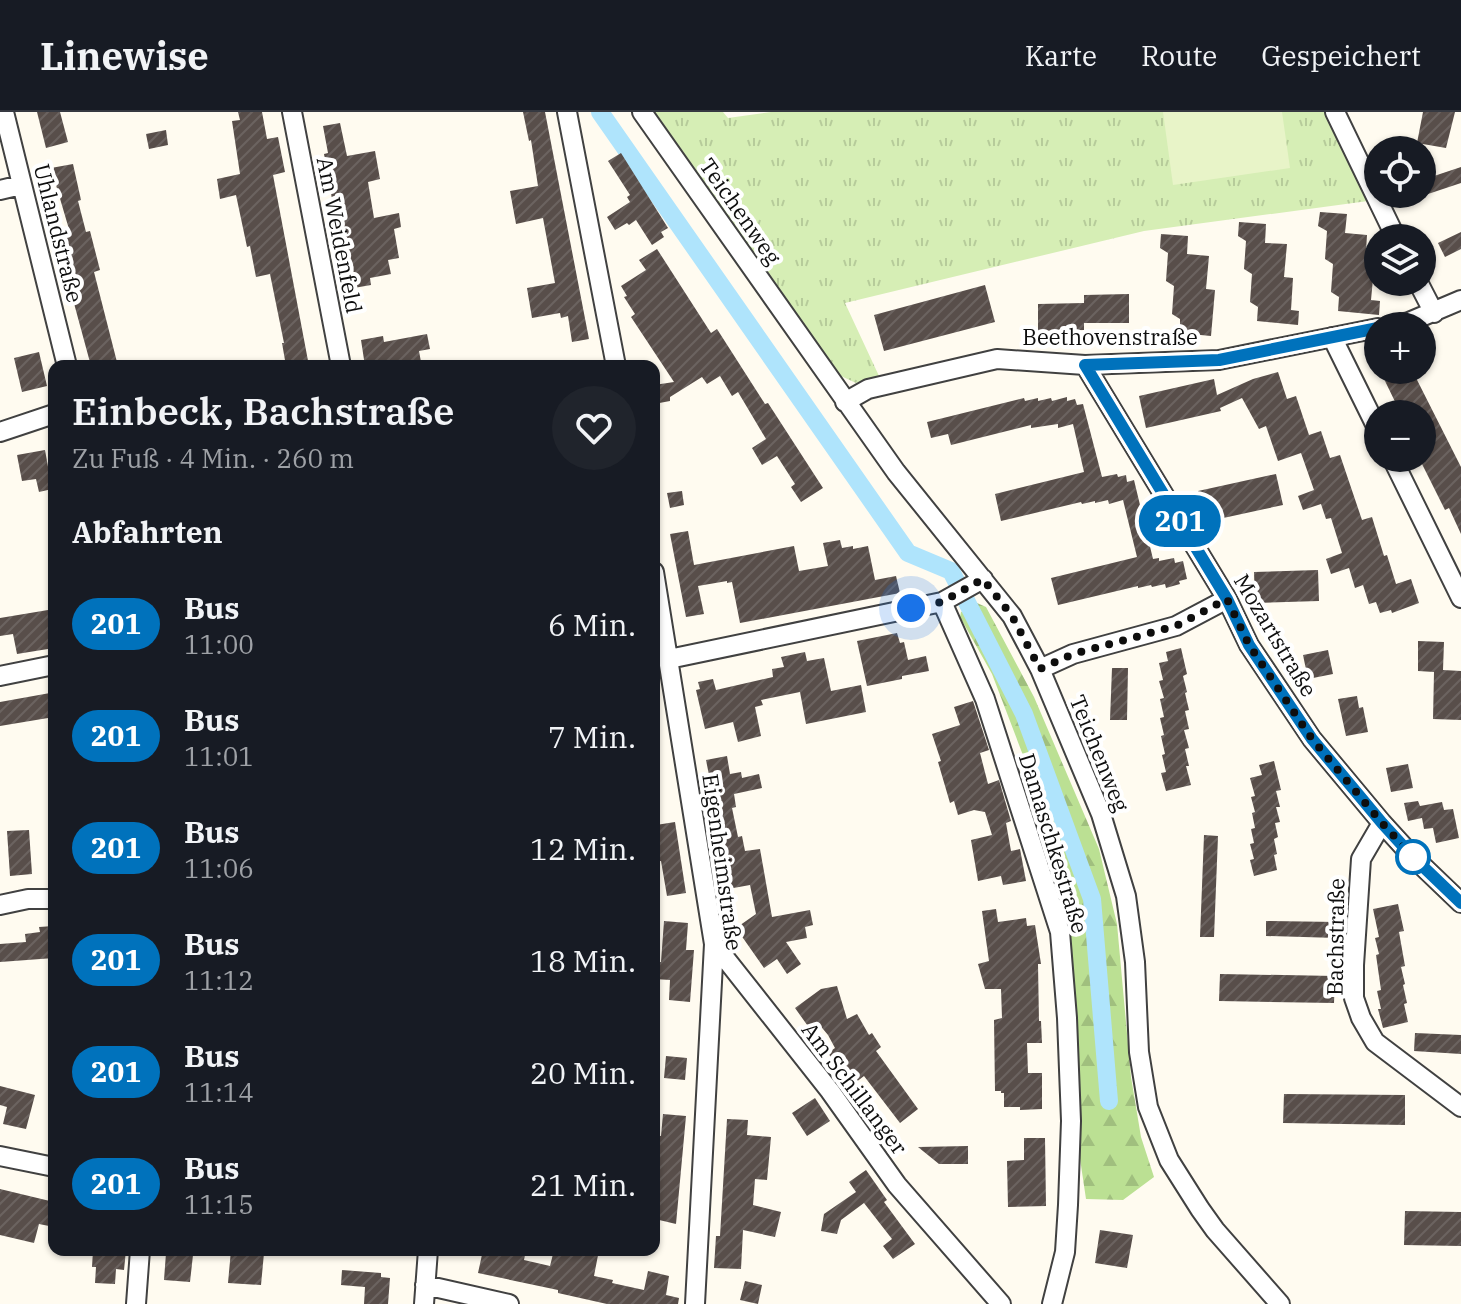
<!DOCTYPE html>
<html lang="de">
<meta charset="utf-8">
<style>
:root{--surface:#171b24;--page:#20242c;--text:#f1f3f6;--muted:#9ea1a6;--line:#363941}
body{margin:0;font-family:"IBM Plex Serif",serif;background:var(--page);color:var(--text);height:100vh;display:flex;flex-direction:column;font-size:30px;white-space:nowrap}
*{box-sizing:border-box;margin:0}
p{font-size:26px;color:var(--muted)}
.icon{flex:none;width:44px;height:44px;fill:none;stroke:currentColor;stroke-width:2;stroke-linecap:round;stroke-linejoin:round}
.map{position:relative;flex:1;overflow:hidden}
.sheet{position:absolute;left:48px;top:248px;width:612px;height:896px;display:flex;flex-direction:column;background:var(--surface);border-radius:16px;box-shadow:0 2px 6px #0004}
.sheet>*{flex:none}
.badge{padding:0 16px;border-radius:26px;font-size:28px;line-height:52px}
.buttons{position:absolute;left:1364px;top:24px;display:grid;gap:16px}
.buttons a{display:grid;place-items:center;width:72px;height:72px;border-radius:50%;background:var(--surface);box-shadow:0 2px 6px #0004;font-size:40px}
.you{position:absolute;width:40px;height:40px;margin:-20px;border:6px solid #fff;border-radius:50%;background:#1a73e8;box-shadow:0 0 0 12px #1a73e833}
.map>.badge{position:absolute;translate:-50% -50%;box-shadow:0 0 0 4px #fff}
h2{padding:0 24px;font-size:30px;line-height:72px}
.round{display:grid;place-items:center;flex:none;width:84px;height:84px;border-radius:42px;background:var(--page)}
.head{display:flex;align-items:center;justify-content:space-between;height:136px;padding:0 24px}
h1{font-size:38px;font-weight:600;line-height:60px}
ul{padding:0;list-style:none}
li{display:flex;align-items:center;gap:24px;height:112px;padding:0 24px}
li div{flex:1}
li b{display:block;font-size:30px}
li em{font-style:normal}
li .badge{min-width:88px;font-weight:700;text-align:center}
header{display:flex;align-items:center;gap:48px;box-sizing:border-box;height:112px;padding:0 40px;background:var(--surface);border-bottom:2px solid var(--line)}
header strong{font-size:38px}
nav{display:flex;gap:44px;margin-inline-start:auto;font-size:28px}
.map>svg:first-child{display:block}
</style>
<header>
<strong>Linewise</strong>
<nav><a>Karte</a><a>Route</a><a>Gespeichert</a></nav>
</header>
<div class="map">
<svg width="1461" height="1192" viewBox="0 0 1461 1192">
<defs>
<pattern id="grass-tufts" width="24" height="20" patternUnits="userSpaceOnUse" patternTransform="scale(2)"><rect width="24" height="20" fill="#d6eeb5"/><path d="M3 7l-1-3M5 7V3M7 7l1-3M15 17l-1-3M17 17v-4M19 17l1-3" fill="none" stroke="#b6cb9a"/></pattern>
<pattern id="forest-firs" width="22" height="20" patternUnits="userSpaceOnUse" patternTransform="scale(2)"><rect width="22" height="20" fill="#bbe093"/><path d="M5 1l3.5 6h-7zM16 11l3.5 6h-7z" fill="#a0bf7e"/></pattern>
<pattern id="building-hatch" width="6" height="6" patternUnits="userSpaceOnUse" patternTransform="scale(2)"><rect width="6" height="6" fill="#584e4a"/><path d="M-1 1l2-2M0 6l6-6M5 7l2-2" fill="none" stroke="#6b6360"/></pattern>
</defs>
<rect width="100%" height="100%" fill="#fffbf0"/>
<path fill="url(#grass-tufts)" d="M655 0H723L728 6 771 0H1326L1368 89 1144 119 845 191 879 264 856 271 841 264Z"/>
<path fill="url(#forest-firs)" d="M977 491 986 495 1034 585 1099 737 1117 812 1131 965 1141 1025 1154 1065 1123 1088 1086 1087 1079 1040 1065 789 1042 693 992 562 960 505 961 500Z"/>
<path fill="#e8f4c8" d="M1163 0H1282L1290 56 1173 73Z"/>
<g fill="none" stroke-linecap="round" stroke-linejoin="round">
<path stroke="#afe4fc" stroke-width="18" d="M600 0 908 441 951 459 1024 602 1092 787 1109 989"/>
</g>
<path fill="url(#building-hatch)" d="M37 0H60L68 30 46 36Z
M238 0H262L267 27 278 25 285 60 273 63 309 254H286L282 231H284L270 162 256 165 250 134 247 135 236 83 220 87 217 67 240 62 232 9 240 8Z
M523 0H545L589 227 572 230 568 204 561 206 560 201 532 206 527 176 555 171 543 106 516 112 510 79 538 74 531 28 529 29Z
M1423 0H1455L1446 36 1417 31Z
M340 11 347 44 375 39 380 67 368 70 374 106 399 101 401 115 394 117 399 146 388 148 391 162 370 166 371 173 348 177 324 42 328 41 323 14Z
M166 18 168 33 149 37 146 22Z
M621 41 668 116 661 120 664 125 652 133 636 108 629 113 627 111 615 118 607 105 630 90 627 85 630 83 608 49Z
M73 52 81 88 78 89 86 120 90 119 100 158 94 160 118 254H91L72 184 80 182 66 125 71 124 51 56Z
M1461 55V71L1422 84V68Z
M1320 100 1347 102 1345 121 1367 123 1365 155 1374 156 1371 188 1380 189 1379 203 1338 199 1339 185 1331 180 1333 152 1325 147 1327 119 1318 114Z
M1239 110 1266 112 1265 131 1287 132 1284 165 1293 166 1291 198 1299 199 1298 213 1257 209 1258 195 1250 190 1252 162 1244 157 1246 129 1238 124Z
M1461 120V137L1445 145 1438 131Z
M1161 122 1188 124 1187 142 1209 144 1206 177 1215 178 1211 224 1180 221V207L1172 202 1174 174 1166 169 1168 141 1160 136Z
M657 137 711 221 717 217 765 292 768 291 823 376 801 390 791 375 795 372 777 344 762 353 752 336 766 327 738 280 732 284 720 264 707 272 702 265 670 285V289L654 292V273L674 270 631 205 635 202 624 185 627 184 621 174 646 158 639 148Z
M985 173 995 210 884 239 874 203Z
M1129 182V211H1084V218L1038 219V192L1084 191V183Z
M427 222 430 237 419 239 421 250 398 254H365L361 228 383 224 384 230Z
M39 240 47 274 22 280 14 246Z
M1406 258H1412L1461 355V422L1449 396 1445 398 1422 352V302H1401L1385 269Z
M1278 260 1287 287 1296 284 1309 323 1321 319 1330 346 1340 343 1362 408 1372 405 1384 444 1387 443 1396 472 1411 467 1419 491 1392 501 1391 498 1380 501 1376 490 1369 492 1363 473 1355 476 1349 456 1331 462 1326 447 1342 441 1331 406 1326 407 1321 392 1303 398 1298 384 1314 378 1301 341 1278 349 1266 314 1259 317 1242 286 1220 296 1221 299 1146 316 1139 284 1214 267 1217 283 1253 267Z
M1067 285V289L1075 287 1077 293 1083 292 1102 365 1117 362 1118 365 1126 363 1127 370 1134 368 1153 447 1159 446V449L1174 446 1175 451 1183 449 1187 467 1179 469 1180 472 1166 476 1165 472 1152 475 1151 473 1138 476V474L1058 493 1051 466 1137 445 1123 388 1109 392 1108 388 1095 391V389L1082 392 1081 390 1001 409 995 382 1084 360 1073 312 1058 316V312L1031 316V313L951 333 948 322 931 326 927 310 1024 286 1025 289 1038 286V289L1051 286 1052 289Z
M45 338 52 377 39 380 36 367 22 369 17 343Z
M1276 362 1283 393 1205 410 1198 379Z
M682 379 684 393 670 396 667 381Z
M688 419 694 453 794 434 799 459 828 454 823 431 840 428 842 436 853 434V437L868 434 875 468 896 464 900 481 740 511 732 470 727 471V469L698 474 704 502 686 505 670 422Z
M1318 458 1319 489 1255 491 1254 460Z
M54 497V536L17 542 13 522 0 524V506Z
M897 521 900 531 904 530 908 548 926 544 929 559 902 564V567L867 574 857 529Z
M1418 529 1444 530 1443 558 1461 559V608L1433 607 1434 560 1418 559Z
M1181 536 1187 562 1183 564 1187 580 1185 581 1189 598 1185 599 1189 617 1184 618 1189 636 1185 637 1189 654H1186L1191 673 1166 679 1161 661 1166 660 1162 643 1165 642 1161 624 1164 623 1160 606 1164 605 1160 587 1164 586 1159 569 1163 568 1159 551 1168 549 1166 540Z
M1328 538 1333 562 1308 567 1303 543Z
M805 540 807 549 824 546 831 579 861 573 866 600 806 612 800 580 761 588 763 593 755 595 761 624 738 630 733 610 705 617 696 578 700 577 698 570 713 567 716 578 773 565 772 557 784 555 781 545Z
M1112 556H1128L1127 608H1110Z
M50 581 54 605 0 614V590Z
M1357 584 1359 596 1363 595 1368 620 1346 624 1338 587Z
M973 589 989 638 980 641 988 672 999 668 1011 709 1006 711 1011 739 1020 737 1026 769 1003 773 1001 764 978 769 971 728 992 723 985 700 974 698 958 703 954 689 950 691 938 650 941 649 932 622 960 613 954 595Z
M727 644 730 662 741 660 742 666 759 662 762 676 734 682 736 695 732 696 738 725 742 724 745 739 760 737 772 805 810 798 813 813 805 815 807 826 786 830 801 852 787 862 777 847 764 856 736 816 756 802 750 773 728 777 724 758 721 739 724 738 706 648Z
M1274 649 1281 678 1276 679 1280 695H1276L1280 710 1275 711 1278 725 1274 727 1277 742 1274 743 1277 758 1254 764 1250 748 1254 747 1250 732 1254 731 1251 717 1255 716 1252 701 1255 700 1251 685 1255 684 1250 666 1262 663 1259 653Z
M1408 652 1413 676 1391 680 1386 656Z
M1418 689 1420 694 1442 690 1444 698 1453 697 1459 726 1436 731 1433 716 1424 717 1422 706 1408 709 1404 691Z
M675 710 686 781 667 784 661 749 654 750V729H658L656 713Z
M29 718 32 762 10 764 7 719Z
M1204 723 1218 724 1214 825H1200Z
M1398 792 1404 819 1399 820 1405 854 1401 855 1405 872 1403 873 1407 891 1404 892 1408 910 1383 916 1378 897H1381L1377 879 1381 878 1376 843 1379 842 1375 826 1379 825 1373 797Z
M996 797 998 810 1026 806 1027 814 1035 813 1041 852H1038L1039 909H1041L1042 931H1027L1028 961H1042V997L1020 998V995H1004V981H1001V979H995L994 908 1002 906 1001 877H985L978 852 989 849 982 799Z
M664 809 688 811 686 838H694L690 890 669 888 670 868 654 867V850H661Z
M1266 809 1337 810V826L1266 824Z
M54 814V846L0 850V832L26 830 25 822 40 820 39 815Z
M1220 862 1335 864 1334 891 1219 889Z
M837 874 847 907 857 902 869 923 872 921 881 935 876 939 918 997 900 1011 864 964 851 974 828 941 835 936 828 923 818 911 810 917 795 896 821 877Z
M1415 921 1461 923V942L1414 939Z
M666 944 687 946 685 968 664 966Z
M0 974 35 983 26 1017 3 1012 7 995 0 993Z
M1284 982 1405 983V1013L1283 1011Z
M815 986 830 1009 807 1024 792 1001Z
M663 1002 686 1004 676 1112 655 1107 659 1089H655L659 1046 654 1045V1023L661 1024Z
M727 1007 748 1008 747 1023 771 1025 767 1068 755 1067 753 1093 781 1100 775 1125 743 1118 741 1157 714 1156 716 1124H720Z
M1024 1026H1045L1046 1094 1008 1095 1007 1049 1024 1048Z
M968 1034V1052H939L918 1035Z
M866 1058 887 1088 884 1090 915 1132 893 1147 883 1134 892 1127 864 1091 841 1108 837 1122 821 1119 824 1102 856 1080 849 1070Z
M0 1077 54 1090V1115L39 1112 34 1131 0 1123Z
M1405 1099 1461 1100V1134L1404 1133Z
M1100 1118 1133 1123 1127 1156 1095 1151Z
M93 1138H126L124 1158 116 1157 115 1172 95 1171 96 1155H92Z
M231 1138H260V1140L264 1141 261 1173 228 1171Z
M483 1138H526L524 1148 550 1154 553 1142 563 1144 564 1138H599L594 1164 613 1168 612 1171 644 1178 648 1159 669 1164 666 1183 679 1186 678 1192H607L558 1181V1178L478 1161Z
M166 1141 193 1143 190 1170 164 1168Z
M342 1158 381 1161V1165L390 1166 388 1192H364L365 1175 341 1173Z
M745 1169 762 1173 758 1192 740 1188Z"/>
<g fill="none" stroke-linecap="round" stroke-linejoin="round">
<defs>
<path id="street" d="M4 0 67 254
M292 0 341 254
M567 0 616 254
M642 0 896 360 1012 504 1040 557 1101 702 1126 784 1135 850 1139 940 1148 995 1169 1048 1200 1097 1215 1118 1280 1192
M1335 0 1396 126
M0 78 21 73
M1418 170 1434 201
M1388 214 1409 210 1461 188
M1332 225 1378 318
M1085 253 1227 487 1249 533 1312 627 1382 711 1413 745 1461 791
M845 290 868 277 997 247 1085 253 1219 248 1378 216
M0 320 54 302
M1392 346 1461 486
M654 460 714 832 695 1192
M942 490 985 587 1060 820 1067 906 1071 1009 1068 1093 1065 1140 1052 1192
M669 547 942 490 983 467
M1040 557 1073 542 1176 514 1227 487
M0 564 54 553
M1382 711 1361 747 1354 853V886L1361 906 1375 930 1461 995
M0 793 28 787H54
M714 832 830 979 897 1073 1001 1192
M0 1044 54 1055
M425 1173 509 1192
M136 1192 140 1138
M424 1192 428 1138"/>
</defs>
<use href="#street" stroke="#414141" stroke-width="22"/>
<use href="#street" stroke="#fff" stroke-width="18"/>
</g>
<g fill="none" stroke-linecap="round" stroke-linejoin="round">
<defs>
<path id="line" d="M1378 216 1219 248 1085 253 1227 487 1249 533 1312 627 1382 711 1413 745 1461 791"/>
</defs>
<use href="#line" stroke="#fff" stroke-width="18"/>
<use href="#line" stroke="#0072bc" stroke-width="12"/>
<path stroke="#0e0e0e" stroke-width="8" stroke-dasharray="0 14.4" d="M911 496 942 490 983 467 1012 504 1040 557 1073 542 1176 514 1227 487 1249 533 1312 627 1382 711 1413 745"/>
</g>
<circle fill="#fff" stroke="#0072bc" stroke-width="4" cx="1413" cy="745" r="16"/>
<g text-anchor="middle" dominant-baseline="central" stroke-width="8" stroke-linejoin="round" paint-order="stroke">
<g font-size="22" fill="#0e0e0e" stroke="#fff">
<text transform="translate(741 99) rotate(55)">Teichenweg</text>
<text transform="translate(59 121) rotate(76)">Uhlandstraße</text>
<text transform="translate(340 123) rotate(79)">Am Weidenfeld</text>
<text x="1110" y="224">Beethovenstraße</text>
<text transform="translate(1276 523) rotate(59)">Mozartstraße</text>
<text transform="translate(1100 641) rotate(68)">Teichenweg</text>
<text transform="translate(1054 731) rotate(73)">Damaschkestraße</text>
<text transform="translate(723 750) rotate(82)">Eigenheimstraße</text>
<text transform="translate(1335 825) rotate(-89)">Bachstraße</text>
<text transform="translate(855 976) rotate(53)">Am Schillanger</text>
</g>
</g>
</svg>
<div class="buttons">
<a><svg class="icon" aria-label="locate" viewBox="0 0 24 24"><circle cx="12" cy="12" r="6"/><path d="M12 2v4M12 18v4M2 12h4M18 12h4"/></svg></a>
<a><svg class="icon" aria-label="layers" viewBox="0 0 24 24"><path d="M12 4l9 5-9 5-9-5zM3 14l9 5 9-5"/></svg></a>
<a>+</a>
<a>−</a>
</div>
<div class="you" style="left:911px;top:496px"></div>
<b class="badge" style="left:1180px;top:409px;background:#0072bc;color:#fff">201</b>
<section class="sheet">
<div class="head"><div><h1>Einbeck, Bachstraße</h1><p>Zu Fuß · 4 Min. · 260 m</p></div><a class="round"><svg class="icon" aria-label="heart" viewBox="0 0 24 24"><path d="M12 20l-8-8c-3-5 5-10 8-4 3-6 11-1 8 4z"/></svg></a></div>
<h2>Abfahrten</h2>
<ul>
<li><span class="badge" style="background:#0072bc;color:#fff">201</span><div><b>Bus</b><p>11:00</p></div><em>6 Min.</em></li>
<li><span class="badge" style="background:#0072bc;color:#fff">201</span><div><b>Bus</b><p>11:01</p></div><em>7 Min.</em></li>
<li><span class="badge" style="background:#0072bc;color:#fff">201</span><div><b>Bus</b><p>11:06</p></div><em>12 Min.</em></li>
<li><span class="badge" style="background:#0072bc;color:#fff">201</span><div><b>Bus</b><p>11:12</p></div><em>18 Min.</em></li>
<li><span class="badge" style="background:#0072bc;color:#fff">201</span><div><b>Bus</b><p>11:14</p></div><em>20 Min.</em></li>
<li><span class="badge" style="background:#0072bc;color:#fff">201</span><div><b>Bus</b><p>11:15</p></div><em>21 Min.</em></li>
</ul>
</section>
</div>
